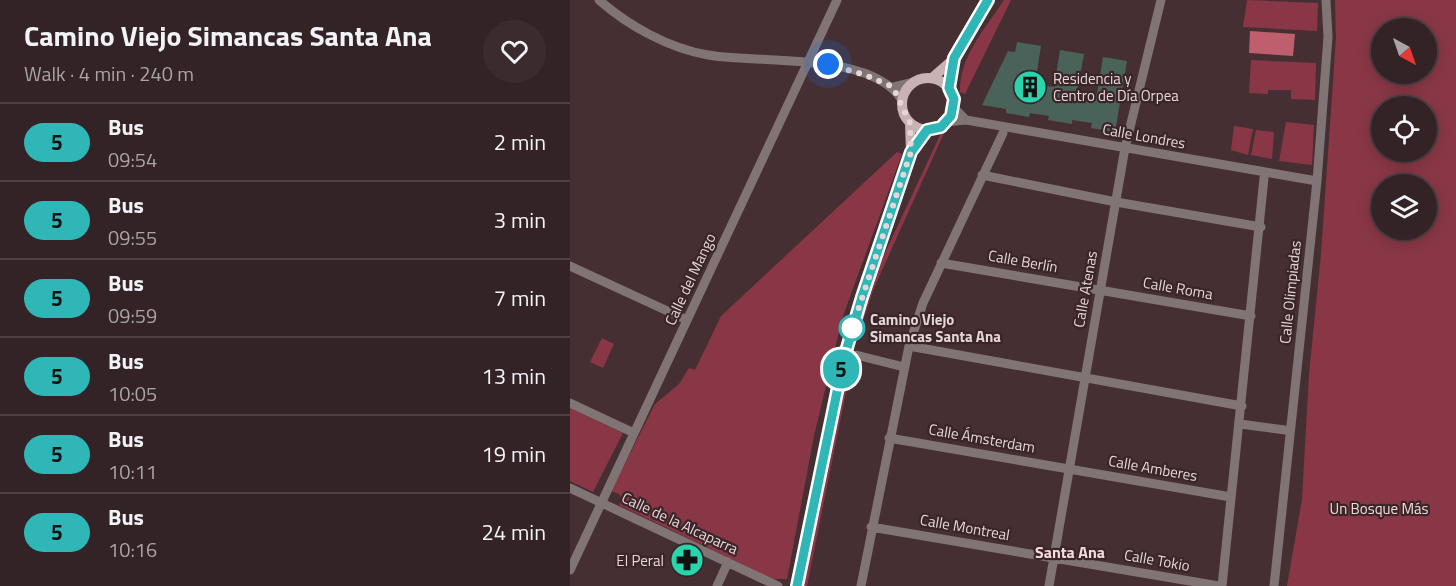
<!DOCTYPE html>
<meta charset="utf-8">
<style>
:root{--surface:#342326;--page:#3c2b2e;--text:#f1f3f6;--muted:#a9a4a7;--line:#4e4043}
body{margin:0;font-family:"Titillium Web",sans-serif;background:var(--page);color:var(--text);height:100vh;display:flex;flex-direction:column;font-size:22px;white-space:nowrap}
*{box-sizing:border-box;margin:0}
p{font-size:20px;color:var(--muted)}
.icon{flex:none;width:33px;height:33px;fill:none;stroke:currentColor;stroke-width:2;stroke-linecap:round;stroke-linejoin:round}
.map{position:relative;flex:1;overflow:hidden}
.panel{display:flex;flex-direction:column;background:var(--surface);width:570px}
.panel>*{flex:none}
.badge{padding:0 12px;border-radius:20px;font-size:21px;line-height:39px}
.needle{width:39px;rotate:140deg}
.tools{position:absolute;left:801px;top:18px;display:grid;gap:12px}
.tools a{display:grid;place-items:center;width:66px;height:66px;border-radius:50%;background:var(--surface);box-shadow:0 3px 15px #0003,0 0 0 2px var(--line);font-size:30px}
.you{position:absolute;width:30px;height:30px;margin:-15px;border:4px solid #fff;border-radius:50%;background:#1a73e8;box-shadow:0 0 0 9px #1a73e833}
.map>.badge{position:absolute;translate:-50% -50%;box-shadow:0 0 0 3px #fff}
.round{display:grid;place-items:center;flex:none;width:63px;height:63px;border-radius:32px;background:var(--page)}
.head{display:flex;align-items:center;justify-content:space-between;height:102px;padding:0 24px}
h1{font-size:28px;font-weight:700;line-height:45px}
ul{padding:0;list-style:none}
li{display:flex;align-items:center;gap:18px;height:78px;padding:0 24px;border-top:2px solid var(--line)}
li div{flex:1}
li b{display:block;font-size:22px}
li em{font-style:normal}
li .badge{min-width:66px;font-weight:700;text-align:center}
main{display:flex;flex:1;min-height:0}
.map>svg:first-child{display:block}
</style>
<main>
<section class="panel">
<div class="head"><div><h1>Camino Viejo Simancas Santa Ana</h1><p>Walk · 4 min · 240 m</p></div><a class="round"><svg class="icon" aria-label="heart" viewBox="0 0 24 24"><path d="M12 20l-8-8c-3-5 5-10 8-4 3-6 11-1 8 4z"/></svg></a></div>
<ul>
<li><span class="badge" style="background:#2fb7b7;color:#111">5</span><div><b>Bus</b><p>09:54</p></div><em>2 min</em></li>
<li><span class="badge" style="background:#2fb7b7;color:#111">5</span><div><b>Bus</b><p>09:55</p></div><em>3 min</em></li>
<li><span class="badge" style="background:#2fb7b7;color:#111">5</span><div><b>Bus</b><p>09:59</p></div><em>7 min</em></li>
<li><span class="badge" style="background:#2fb7b7;color:#111">5</span><div><b>Bus</b><p>10:05</p></div><em>13 min</em></li>
<li><span class="badge" style="background:#2fb7b7;color:#111">5</span><div><b>Bus</b><p>10:11</p></div><em>19 min</em></li>
<li><span class="badge" style="background:#2fb7b7;color:#111">5</span><div><b>Bus</b><p>10:16</p></div><em>24 min</em></li>
</ul>
</section>
<div class="map">
<svg width="886" height="586" viewBox="0 0 886 586">
<rect width="100%" height="100%" fill="#452f32"/>
<path fill="#893746" fill-rule="evenodd" d="M434 0H441L395 94 390 92C389 57 415 29 434 0Z
M677 0 748 3 747 31 673 27Z
M765 0H886V586H717L732 499 739 374 751 254 766 38ZM812 28H856V74H812ZM812 106H856V152H812ZM812 184H856V230H812Z
M681 60 746 63 745 100 721 99V90H698V94L679 93Z
M716 122 744 125 742 165 709 161Z
M664 126 683 129 678 155 661 150Z
M686 130 704 132 702 159 681 155Z
M372 131H375L304 288 292 323 289 317 313 257Z
M327 152 332 154 272 319 244 436 217 579H203L49 505 52 500 49 494 41 491 85 404 109 384 119 368 125 370 151 316Z
M32 338 44 344 33 368 20 362Z
M282 362 237 586H233L277 367Z
M0 408 53 433 23 492 0 481Z"/>
<path fill="#bf5f6e" d="M680 31 725 34 723 56 679 53Z"/>
<path fill="#4a635a" d="M447 42 471 46 465 84 484 87 490 50 514 54 507 91 527 94 533 57 557 61 545 132 521 128 522 123 502 120V124L478 120 479 116 460 113 459 117 436 113V109L412 105 438 51 445 52Z"/>
<g fill="none" stroke-linecap="round" stroke-linejoin="round">
<path stroke="#807475" stroke-width="9" d="M29 0C59 26 98 48 138 55 188 64 301 51 332 100
M323 87 343 82
M384 108 396 120
M376 122 396 120 747 181
M412 175 546 202 691 227
M371 263 681 316
M0 266 117 320
M339 346 672 406
M286 355 334 367
M0 403 64 433
M670 424 715 430
M319 438 661 497
M0 488 208 586
M301 527 649 586
M0 570 267 0
M147 586 158 562
M291 586 339 346 353 303 433 133
M479 586 555 148 591 0
M652 586 694 178
M704 586 747 181 758 37 756 0"/>
<path stroke="#c9b2b4" stroke-width="10" d="M332 104a26 26 0 1 1 52 0a26 26 0 1 1-52 0Z
M362 78 385 58 418 0
M379 88 385 58
M340 123 341 152
M227 586 274 358 341 152 357 130"/>
</g>
<g fill="none" stroke-linecap="round" stroke-linejoin="round">
<defs>
<path id="line" d="M227 586 274 358 292 297 341 152 357 130 371 127 381 116 384 99 379 88 384 58 418 0"/>
</defs>
<use href="#line" stroke="#fff" stroke-width="14"/>
<use href="#line" stroke="#2fb7b7" stroke-width="9"/>
<path stroke="#e5d6d8" stroke-width="6" stroke-dasharray="0 10.8" d="M258 64 295 75 323 87 340 123 341 152 282 328"/>
</g>
<defs>
<symbol id="building-disc" viewBox="-11 -11 22 22"><circle r="9.5" fill="#28d5ad" stroke="#3a2528"/><path d="M-4-6H4V6H1V3H-1V6H-4ZM-2.5-4.3h1.7v1.8h-1.7ZM.8-4.3h1.7v1.8H.8ZM-2.5-1h1.7V.8h-1.7ZM.8-1h1.7V.8H.8Z" fill="#111"/></symbol>
<symbol id="pharmacy-disc" viewBox="-11 -11 22 22"><circle r="9.5" fill="#28d5ad" stroke="#3a2528"/><path d="M-2-6h4v4h4v4h-4v4h-4v-4h-4v-4h4Z" fill="#111"/></symbol>
</defs>
<g fill-rule="evenodd">
<use href="#building-disc" x="441" y="68" width="38" height="38"/>
<use href="#pharmacy-disc" x="98" y="541" width="38" height="38"/>
</g>
<circle fill="#fff" stroke="#2fb7b7" stroke-width="3" cx="282" cy="328" r="12"/>
<g text-anchor="middle" dominant-baseline="central" stroke-width="4.5" stroke-linejoin="round" paint-order="stroke">
<g font-size="15" fill="#e5d6d8" stroke="#3a2528" text-anchor="start">
<text x="483" y="78">Residencia y<tspan x="483" dy="17">Centro de Día Orpea</tspan></text>
<text x="94" y="560" text-anchor="end">El Peral</text>
</g>
<g font-size="15" fill="#e5d6d8" stroke="#3a2528">
<text transform="translate(574 136) rotate(10)">Calle Londres</text>
<text transform="translate(453 261) rotate(10)">Calle Berlín</text>
<text transform="translate(120 279) rotate(-65)">Calle del Mango</text>
<text transform="translate(608 288) rotate(10)">Calle Roma</text>
<text transform="translate(515 289) rotate(-80)">Calle Atenas</text>
<text transform="translate(720 292) rotate(-84)">Calle Olimpiadas</text>
<text transform="translate(412 438) rotate(10)">Calle Ámsterdam</text>
<text transform="translate(583 468) rotate(10)">Calle Amberes</text>
<text transform="translate(110 523) rotate(25)">Calle de la Alcaparra</text>
<text transform="translate(395 527) rotate(10)">Calle Montreal</text>
<text transform="translate(587 560) rotate(10)">Calle Tokio</text>
</g>
<g font-size="15" font-weight="bold" fill="#e5d6d8" stroke="#3a2528" text-anchor="start">
<text x="300" y="319">Camino Viejo<tspan x="300" dy="17">Simancas Santa Ana</tspan></text>
</g>
<g font-size="15" fill="#f4d9db" stroke="#3a2528">
<text x="809" y="508">Un Bosque Más</text>
</g>
<g font-size="16" font-weight="bold" fill="#f6dadc" stroke="#3a2528">
<text x="500" y="552">Santa Ana</text>
</g>
</g>
</svg>
<div class="tools">
<a><svg class="needle" viewBox="-14 -14 28 28"><path d="M0-13l5 13h-10z" fill="#e53935"/><path d="M0 13l5-13h-10z" fill="#a9a4a7"/></svg></a>
<a><svg class="icon" aria-label="locate" viewBox="0 0 24 24"><circle cx="12" cy="12" r="6"/><path d="M12 2v4M12 18v4M2 12h4M18 12h4"/></svg></a>
<a><svg class="icon" aria-label="layers" viewBox="0 0 24 24"><path d="M12 4l9 5-9 5-9-5zM3 14l9 5 9-5"/></svg></a>
</div>
<div class="you" style="left:258px;top:64px"></div>
<b class="badge" style="left:271px;top:369px;background:#2fb7b7;color:#111">5</b>
</div>
</main>
